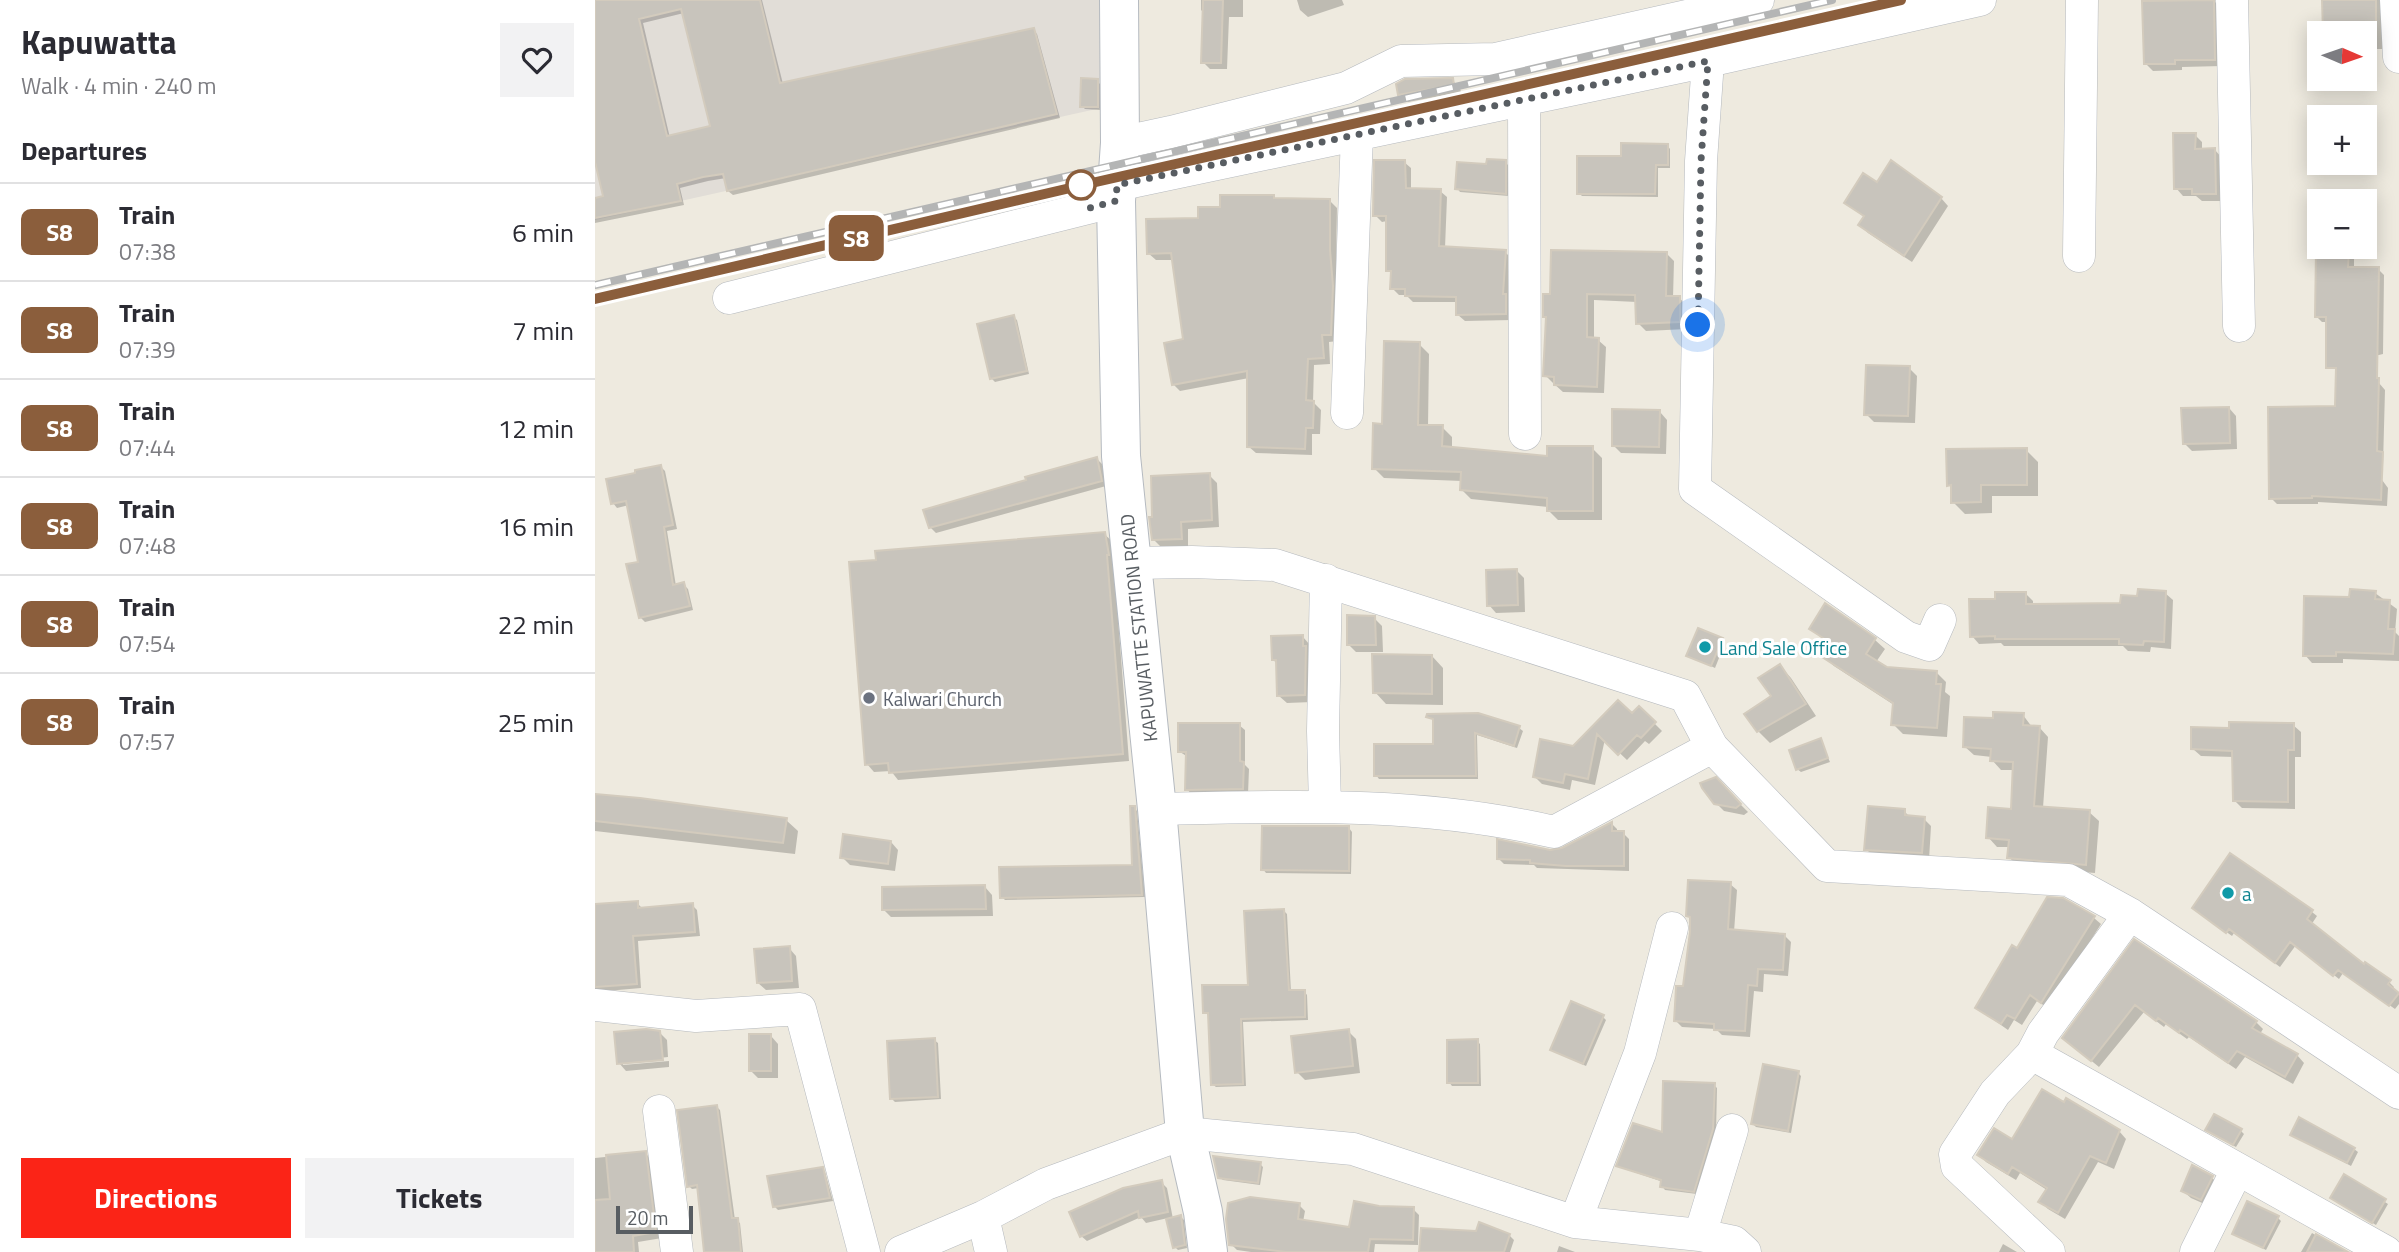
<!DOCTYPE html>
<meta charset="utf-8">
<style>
:root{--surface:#fff;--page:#f2f2f3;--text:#2b2b33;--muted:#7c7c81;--line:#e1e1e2;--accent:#fb2417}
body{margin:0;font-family:"Titillium Web",sans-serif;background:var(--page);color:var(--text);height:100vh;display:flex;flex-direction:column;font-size:26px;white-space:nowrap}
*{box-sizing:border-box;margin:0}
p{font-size:23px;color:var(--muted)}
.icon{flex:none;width:38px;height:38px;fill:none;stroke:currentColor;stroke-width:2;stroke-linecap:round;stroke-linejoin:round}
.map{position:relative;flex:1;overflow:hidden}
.panel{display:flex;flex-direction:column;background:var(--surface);width:595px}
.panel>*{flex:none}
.badge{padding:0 14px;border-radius:10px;font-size:24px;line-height:46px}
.needle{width:46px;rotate:92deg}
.fabs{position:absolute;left:1712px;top:21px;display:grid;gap:14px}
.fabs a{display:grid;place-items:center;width:70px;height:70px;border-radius:0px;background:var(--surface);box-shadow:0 4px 18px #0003;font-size:35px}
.scale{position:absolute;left:21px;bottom:18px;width:77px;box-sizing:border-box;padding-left:7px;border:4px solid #585d62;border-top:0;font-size:19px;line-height:24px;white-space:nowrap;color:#585d62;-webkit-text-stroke:5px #fff;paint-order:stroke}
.you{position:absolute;width:35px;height:35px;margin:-18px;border:5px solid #fff;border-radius:50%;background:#1a73e8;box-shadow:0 0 0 10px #1a73e833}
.map>.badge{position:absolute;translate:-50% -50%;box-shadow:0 0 0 4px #fff}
h2{padding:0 21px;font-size:26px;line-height:63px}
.round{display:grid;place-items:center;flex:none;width:74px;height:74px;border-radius:0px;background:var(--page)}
.summary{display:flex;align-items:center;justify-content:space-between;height:119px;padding:0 21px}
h1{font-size:33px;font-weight:700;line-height:52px}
.cta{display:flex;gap:14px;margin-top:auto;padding:14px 21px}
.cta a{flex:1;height:80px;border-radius:0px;background:var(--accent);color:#fff;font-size:28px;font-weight:700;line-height:80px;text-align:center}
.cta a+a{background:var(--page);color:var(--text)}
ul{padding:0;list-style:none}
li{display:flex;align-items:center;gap:21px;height:98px;padding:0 21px;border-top:2px solid var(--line)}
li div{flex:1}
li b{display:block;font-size:26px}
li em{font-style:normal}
li .badge{min-width:77px;font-weight:700;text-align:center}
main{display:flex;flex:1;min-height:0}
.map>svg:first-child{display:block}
</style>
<main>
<section class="panel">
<div class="summary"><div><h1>Kapuwatta</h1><p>Walk · 4 min · 240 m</p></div><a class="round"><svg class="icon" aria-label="heart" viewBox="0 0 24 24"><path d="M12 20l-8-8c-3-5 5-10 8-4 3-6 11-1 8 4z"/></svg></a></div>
<h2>Departures</h2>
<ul>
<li><span class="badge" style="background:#8b5e3c;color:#fff">S8</span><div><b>Train</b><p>07:38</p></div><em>6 min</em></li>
<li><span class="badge" style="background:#8b5e3c;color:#fff">S8</span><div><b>Train</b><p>07:39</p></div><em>7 min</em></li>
<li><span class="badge" style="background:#8b5e3c;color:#fff">S8</span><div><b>Train</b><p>07:44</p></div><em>12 min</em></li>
<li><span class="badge" style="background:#8b5e3c;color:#fff">S8</span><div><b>Train</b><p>07:48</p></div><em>16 min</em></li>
<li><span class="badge" style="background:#8b5e3c;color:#fff">S8</span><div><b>Train</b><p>07:54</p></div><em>22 min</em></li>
<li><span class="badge" style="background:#8b5e3c;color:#fff">S8</span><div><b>Train</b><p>07:57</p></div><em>25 min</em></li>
</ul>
<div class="cta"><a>Directions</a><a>Tickets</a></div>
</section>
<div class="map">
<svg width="1804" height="1252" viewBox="0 0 1804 1252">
<rect width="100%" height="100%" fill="#eeeadf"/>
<path fill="#e1ddd7" d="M0 0H513L515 106 0 220Z"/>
<path fill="#0003" fill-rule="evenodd" d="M0 0H167L188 84 438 30 442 34 465 118 138 195 133 191 131 178 113 181 85 188 89 205 0 223V200L10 198 0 154ZM89 13 117 127 75 138 48 23Z
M606 0H648V17H634L632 69H615L608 62 610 14 606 10Z
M702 0H747L749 5 713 17 705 10Z
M1618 0 1626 8 1627 66 1587 67V70L1558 71 1550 63Z
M1729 0H1787L1788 49H1780L1781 58H1769V33H1730Z
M857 80 865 88 866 92 813 102 805 95 803 85Z
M502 81 505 84V110L490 109 487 106Z
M1600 135 1607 142V150H1620L1627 158 1628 201H1607L1601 196H1588L1581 188Z
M1072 145 1075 149V168H1063V197L987 196 984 193Z
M809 162 816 168V190L845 191 852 197 850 248 910 252 917 259V320L870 321 863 315V302H818L811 295H804L797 288V274L793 270 792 221 787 222 780 215Z
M910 162 913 165 914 196 865 192 862 188Z
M1282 184 1346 198 1353 206 1317 262 1273 233 1265 225 1270 218 1251 202Z
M678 196 682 200 735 201 742 208 741 258 745 294 743 341 734 342 735 364 719 365 718 402 726 410 725 434H717V455L661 453 653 446 654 378 585 391 578 384 590 341 579 260H561L553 253 604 220 627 209Z
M1753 252 1759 258V269H1783L1789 275 1788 354 1738 366 1733 322H1727L1721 316Z
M1071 253 1079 261 1078 298H1084L1092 305V329L1051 331 1043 323 1042 302 999 300V339L1003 340 1011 347 1009 393 968 392 958 383 950 375 953 319 950 316V296Z
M418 317 422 320 434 374 400 382 396 378Z
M824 344 834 354 833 427H847L857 437V448L954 458 997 448 1007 458V520H963L953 510V507L876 499 866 489 867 481 789 478 779 468 789 425Z
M1314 368 1322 376 1320 423 1279 422 1271 414Z
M1784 383 1790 390 1788 465H1776L1793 488 1792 506 1723 502V504H1682L1676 498 1742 408Z
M1634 408 1641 416 1642 449 1597 451 1589 443Z
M1065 412 1072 420 1071 454 1026 453 1018 445Z
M1431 450 1443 462V496H1397V513L1370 514 1358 502V489L1354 485Z
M502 459 507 464 511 486 341 533 335 527Z
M66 467 70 471 82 529 72 531 81 586 88 584 93 589 98 610 50 622 45 617 46 564 34 505 22 508 18 503 43 475Z
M614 475 622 483 624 527 593 529V546L566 547 558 539Z
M509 534 517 541 534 761 303 780 296 771 279 772 272 764Z
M921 570 929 578 930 612 901 613 894 605Z
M1430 593 1438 601V605H1527L1544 598 1570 593 1578 600 1576 649 1556 647 1555 652 1533 651 1528 646H1409L1406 643 1384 644 1377 636 1402 600Z
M1780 593 1802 609 1800 632 1804 636V661L1748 659V663H1717L1710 655 1756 599Z
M779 618 787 626 788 652H761L754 645Z
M1216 629 1280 640 1290 649 1281 662 1291 669 1341 672 1351 682 1350 692 1355 696 1352 737 1308 734 1298 724 1299 705 1239 666 1229 657 1236 646Z
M708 637 715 645 717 702 692 703 684 696 683 664 678 660Z
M1127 640 1130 643 1120 668 1093 655Z
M837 656 848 668V705L791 704 780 692Z
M1185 666 1196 678 1221 716 1175 743 1163 731 1178 697Z
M1024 702 1037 715 1044 708 1067 731 1054 744 1050 741 1032 760 1010 739 1000 785 977 780 975 790 947 784 940 777 979 748Z
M1428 715 1437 727H1444L1453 737 1448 808 1494 812 1504 821 1500 873 1423 867 1414 857 1415 847H1402L1393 837 1417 811 1420 770H1406L1397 760V757L1379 755 1369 746 1400 720Z
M833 716 924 728 928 731 922 748 882 735 883 779H784L781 775 840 746 839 720Z
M644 725 650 730V765L654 769 653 794 597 795 592 789 593 757 585 752Z
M1698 725 1706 732V757H1700V809L1647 808 1640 801 1639 757 1606 756 1598 749 1636 730Z
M1225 740 1235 762 1206 772 1202 769Z
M1120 779 1153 812 1149 815 1129 811 1121 803Z
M0 796 191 820 203 831 200 854 0 831Z
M539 808 542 811 550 897 410 900 407 897 538 866Z
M1309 811 1316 818 1329 819 1336 826 1334 860 1279 857 1271 849Z
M1017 824 1022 829V833H1028L1034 839V871L942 868 939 865 909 864 904 859 968 850Z
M754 828 757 832 756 874 671 873 668 869Z
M296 842 303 850 300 871 255 865 247 857Z
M1635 856 1717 912 1722 916 1716 925 1769 967 1794 982 1799 987 1797 990 1804 995V1004L1800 1009 1748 973 1744 979 1701 945 1685 967 1639 933 1637 936 1604 912Z
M1135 884 1142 890 1139 932 1189 935 1196 942 1193 976 1169 974 1168 992 1159 991 1155 1037 1127 1035 1121 1029 1087 1027 1080 1020 1090 988 1097 919 1092 915Z
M390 887 397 895 398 916 296 917 289 910Z
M1467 900 1499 918 1506 924 1453 1008 1442 1001 1427 1025 1419 1020 1413 1030 1382 1008 1422 951Z
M42 903 47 908 97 905 102 910 105 936 43 941 46 988 0 992V906Z
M689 911 692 914 696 992 709 991 712 995 713 1020 648 1022 651 1086 621 1087 617 1084 615 1016 609 1012 655 987Z
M1540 941 1661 1022 1668 1029 1665 1034 1702 1055 1709 1063 1698 1084 1650 1057 1641 1069 1594 1037 1592 1039 1571 1024 1569 1027 1549 1012 1504 1067 1477 1045Z
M194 948 201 956 204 988 171 990 163 983Z
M1008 1017 1011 1020 991 1066 957 1050Z
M753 1031 761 1039 765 1073 710 1080 702 1072Z
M64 1032 72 1040 73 1057 28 1062V1065L74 1061V1067L31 1071 24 1063Z
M176 1036 183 1044V1078H163L156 1071Z
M339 1040 343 1043 346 1099 300 1102 297 1099Z
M882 1041 885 1044 886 1086H857L854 1082Z
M1203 1073 1206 1076 1196 1133 1161 1127 1158 1124Z
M1119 1085 1122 1088 1121 1133 1102 1194 1070 1190 1067 1186 1068 1182 1027 1168 1023 1165 1068 1134Z
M122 1107 125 1110 140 1220 145 1223 148 1252H110L104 1188 97 1189 94 1186Z
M1524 1131 1531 1139 1519 1169 1503 1162 1470 1219 1453 1209 1446 1202 1452 1190 1425 1173 1421 1180 1391 1162 1384 1154 1418 1142Z
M1646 1131 1649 1134 1641 1147 1615 1133Z
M1697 1135 1759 1149 1763 1152 1756 1166Z
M50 1153 57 1160 67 1238 43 1242 44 1252H0V1158Z
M665 1164 668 1167 665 1185 628 1180 624 1177Z
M1598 1167 1617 1178 1625 1185 1614 1206 1596 1198 1588 1191Z
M227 1169 230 1172 238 1201 183 1210 179 1206Z
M1750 1177 1793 1204 1781 1225 1741 1201Z
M566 1182 572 1188 578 1219 586 1217 589 1220 592 1248 583 1250 580 1247 573 1218 551 1223 546 1217 492 1241 486 1236Z
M704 1205 710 1211 708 1222 756 1229 784 1208 818 1209 824 1215 823 1245 780 1244 779 1252H656L642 1250 636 1244Z
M1683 1218 1686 1221 1671 1250 1639 1233Z
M882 1233 914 1235 919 1240 915 1252H826Z
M1717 1233 1750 1252H1706Z
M1408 1244 1422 1252H1404Z
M964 1246 980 1252H962Z"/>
<path fill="#c8c4bc" stroke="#d3cbbd" stroke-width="2" fill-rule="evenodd" d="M0 0H165L185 83 439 28 462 114 132 191 128 174 108 177 82 184 86 201 0 218V198L8 196 0 162ZM86 9 115 126 72 136 44 19Z
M608 0H628L626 63H606Z
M1619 0 1620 60H1580V64H1549L1547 1Z
M1727 0H1781V33H1728Z
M486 78 503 79V107H485Z
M858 78 859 85 803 95 801 84 810 79Z
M1578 133H1601L1600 149 1620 148 1621 194H1597V189H1579Z
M1026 143 1073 144V165H1061L1060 194H982V156H1026Z
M892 159 911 160V194L860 189 862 162 891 164Z
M779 160H810L811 188 846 189 844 246 911 250 908 294H911V314L861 315V297L810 296V289H795L796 271H791V216H778Z
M1296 160 1347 197 1309 256 1263 225 1269 216 1249 203 1268 173 1282 182Z
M625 195H679V198L735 199V250L738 286 736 335H727L729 358 713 359 711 400 719 401 718 428H711L710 449 652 447V371L577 385 569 343 588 339 576 253 552 254 551 219 603 218V207H625Z
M956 250 1072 252 1071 296H1085V322L1041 324 1040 295 992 294V337L1004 338 1002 387 959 385V377L948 376 951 317H948V294H955Z
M1721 250H1754L1753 267H1784L1782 378H1784L1782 451 1788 452 1786 500 1717 496V498L1674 499 1673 407 1740 406 1741 368H1731V317H1720Z
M419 315 432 371 395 379 382 324Z
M789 341 825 342 823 425H848L847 446 952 456V446H998V511H952V498L865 490 866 472 777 469 778 423 787 424Z
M1271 365 1315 366 1313 416 1269 415Z
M1634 407 1635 443 1588 444 1586 408Z
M1017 409 1065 410 1064 447 1017 446Z
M1432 448V485H1386V502L1356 503V485L1352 486 1351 449Z
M502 457 507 481 334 528 328 510 431 480 430 477Z
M66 465 78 525 69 527 78 585 89 582 95 606 44 618 31 564 43 562 31 501 16 504 11 479 40 473V470Z
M615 473 617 520 586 522 587 539 557 540 554 517H557L556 476Z
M510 532 514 555H512L528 754 294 773 293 763 270 765 254 562 281 560 280 551Z
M922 569 923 605 892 606 891 570Z
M1543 589 1571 591 1569 642 1549 641 1548 645 1524 644V639H1400V636L1375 637 1374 599H1400V592H1431V604L1525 603 1526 595 1542 596Z
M1755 589 1781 591 1780 599 1795 600 1793 629H1800L1798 654 1741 652V656H1708L1709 596 1754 597Z
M1230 603 1281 638 1271 654 1292 667 1342 671 1341 684H1346L1342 728 1296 725 1298 703 1227 657 1236 643 1214 629Z
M752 615 780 616 781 645H752Z
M1103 628 1128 638 1116 666 1091 656Z
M708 635V646H711L710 695 682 696 681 660H677L676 636Z
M777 654 837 655V694L778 693Z
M1185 664 1211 704 1162 732 1149 714 1176 696 1163 678Z
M1023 700 1037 713 1044 706 1061 722 1046 738 1042 735 1023 755 1002 734 993 779 970 774 968 783 938 777 945 739 978 746Z
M1398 712 1429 713 1428 725 1445 726 1439 806 1495 810 1491 865 1412 858 1414 840 1391 838 1393 807 1416 809 1418 762 1395 761 1396 749 1368 747 1369 717 1398 718Z
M883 713 925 726 919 746 880 733 881 776H779V744H838V719L831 717 832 714Z
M1634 722 1699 723V750H1693V802L1638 801 1637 751 1596 749V727L1634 728Z
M583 723H645V761L649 762 648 789 590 790 591 752H583Z
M1226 738 1233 758 1201 770 1194 750Z
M1121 777 1146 804 1141 808 1119 804 1107 788 1105 783Z
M0 794 45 798 192 818 188 843 0 821Z
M535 806H540L547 895 405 898 404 867 537 865Z
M1273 806 1310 809V815L1330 817 1327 853 1269 850Z
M1017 822V831H1029V866H971L935 863V860L902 859V839L955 850 967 848Z
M667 826H754V871L666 870Z
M248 834 296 841 293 864 245 858Z
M1635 853 1718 910 1712 919 1769 964 1770 962 1796 980 1793 984 1804 993 1794 1006 1743 970 1738 976 1695 942 1680 963 1634 929 1631 933 1597 908Z
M1093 880 1136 882 1133 929 1190 934 1188 970 1163 969 1162 986 1153 985 1150 1031 1119 1030V1024L1079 1021 1081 988V986H1088L1095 932V917L1091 916Z
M390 885 391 909 287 910V887Z
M1452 897 1468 898 1500 916 1446 1003 1435 995 1420 1019 1412 1015 1406 1024 1380 1008 1417 945 1422 948Z
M43 901V908L98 903 100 932 38 936 42 984 0 987V904Z
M689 909 694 990H710V1017L646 1019 648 1084 616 1085 613 1013H608L607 985H653L649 911Z
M1539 939 1662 1021 1657 1028 1703 1054 1690 1077 1642 1051 1633 1063 1585 1030 1584 1033 1563 1018 1561 1021 1540 1005 1496 1061 1467 1038Z
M195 946 197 981 162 983 159 949Z
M976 1001 1009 1015 988 1064 955 1050Z
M51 1029 65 1031 68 1060 22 1064 19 1032Z
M754 1029 758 1066 700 1073 696 1036Z
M154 1034H176V1071H154Z
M340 1038 343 1097 295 1099 292 1041Z
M883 1039V1083H852V1040Z
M1168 1064 1204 1071 1193 1131 1156 1124Z
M1068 1081 1120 1083 1118 1129 1099 1192 1065 1187 1066 1180 1021 1166 1038 1123 1067 1132Z
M1447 1089 1469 1102 1471 1098 1525 1130 1511 1163 1495 1156 1463 1213 1443 1202 1452 1188 1417 1167 1413 1174 1382 1155 1399 1128 1417 1139Z
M122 1105 137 1218H143L146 1252H109L102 1185 92 1187 82 1110Z
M1619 1114 1647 1129 1638 1145 1610 1130Z
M1704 1117 1760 1148 1752 1163 1695 1135Z
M51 1151 61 1232 38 1236 39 1252H0V1200L15 1199 11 1155Z
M618 1156 666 1162 663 1183 623 1178Z
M1597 1165 1618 1176 1606 1200 1586 1191Z
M228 1167 235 1198 178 1207 172 1176Z
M1749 1174 1791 1199 1777 1223 1735 1198Z
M567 1180 573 1212 544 1218 543 1211 485 1237 474 1212 528 1188Z
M655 1197 705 1203 703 1219 754 1227 759 1201 784 1206 819 1207 818 1240 775 1239 773 1252H691L634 1245 631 1219 633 1203Z
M1652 1201 1684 1216 1668 1248 1637 1234Z
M586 1215 590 1245 578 1248 571 1219Z
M884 1222 915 1234 909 1252H824L826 1228 881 1231Z
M1721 1234 1753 1252H1712Z"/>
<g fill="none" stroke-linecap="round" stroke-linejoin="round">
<defs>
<path id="street" d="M1637 0 1644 326
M1801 0 1804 57
M1113 61 1106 161 1100 489 1311 637 1334 645 1345 620
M929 99 930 434
M525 143 576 132 751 88 806 61 900 59 1163 0
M522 185 1113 61 1385 0
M1484 256 1487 0
M134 298 521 201
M752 413 762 134
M537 563 597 562 680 565 1090 696 1117 747 1232 866 1473 880 1535 914 1804 1093
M730 806 728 731 731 580
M562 809C697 806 827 801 959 832L1117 747
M1535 914 1448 1033 1437 1054 1791 1252
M0 1005 101 1016 205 1009 269 1252
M1437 1054 1400 1093 1360 1154 1362 1166 1454 1252
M64 1111 82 1252
M388 1217 396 1252
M980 1222 1045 1053 1077 928
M1105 1235 1137 1130
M306 1252 388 1217 451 1184 590 1133 758 1149 980 1222 1105 1235 1139 1242 1150 1252
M1601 1252 1642 1170"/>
<path id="secondary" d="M524 0 525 143 521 201 526 456 562 809 590 1133 608 1212 613 1252"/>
</defs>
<use href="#street" stroke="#b5b9be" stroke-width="33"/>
<use href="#secondary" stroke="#b5bac0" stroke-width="40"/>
<use href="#street" stroke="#fff" stroke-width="32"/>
<use href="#secondary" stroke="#fff" stroke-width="38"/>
<defs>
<path id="rail" d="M0 285 1237 0
M0 299 480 186 1306 0"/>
</defs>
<use href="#rail" stroke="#b4b5b5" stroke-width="8"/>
<use href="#rail" stroke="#fff" stroke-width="5" stroke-dasharray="16" stroke-linecap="butt"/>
</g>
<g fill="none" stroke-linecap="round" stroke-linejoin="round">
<defs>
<path id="line" d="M0 299 501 182 1306 0"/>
</defs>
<use href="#line" stroke="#fff" stroke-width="16"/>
<use href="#line" stroke="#8b5e3c" stroke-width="10"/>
<path stroke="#585d62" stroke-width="7" stroke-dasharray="0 12.6" d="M486 185 495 208 521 201 522 185 1113 61 1106 161 1103 325"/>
</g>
<circle fill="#fff" stroke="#8b5e3c" stroke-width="3.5" cx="486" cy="185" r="14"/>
<g fill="#0f9aa8" stroke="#fff" stroke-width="2.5">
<circle cx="1110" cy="647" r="7"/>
<circle cx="1633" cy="893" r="7"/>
</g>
<circle fill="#6b7280" stroke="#fff" stroke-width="2.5" cx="274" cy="698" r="7"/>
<g text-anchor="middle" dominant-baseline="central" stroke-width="6" stroke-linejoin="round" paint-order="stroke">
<g font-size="19" fill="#585d62" stroke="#fff">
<text transform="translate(543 628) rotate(-96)">KAPUWATTE STATION ROAD</text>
</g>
<g font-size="19" fill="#0d838f" stroke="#fff" text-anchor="start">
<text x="1124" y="647">Land Sale Office</text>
<text x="1647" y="893">a</text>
</g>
<g font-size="19" fill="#5b616d" stroke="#fff" text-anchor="start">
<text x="288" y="698">Kalwari Church</text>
</g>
</g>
</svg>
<div class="fabs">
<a><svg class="needle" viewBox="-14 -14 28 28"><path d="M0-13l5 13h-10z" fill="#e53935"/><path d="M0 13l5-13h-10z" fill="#7c7c81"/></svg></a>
<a>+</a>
<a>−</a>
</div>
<div class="scale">20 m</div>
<div class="you" style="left:1103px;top:325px"></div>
<b class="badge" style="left:261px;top:238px;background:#8b5e3c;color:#fff">S8</b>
</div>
</main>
